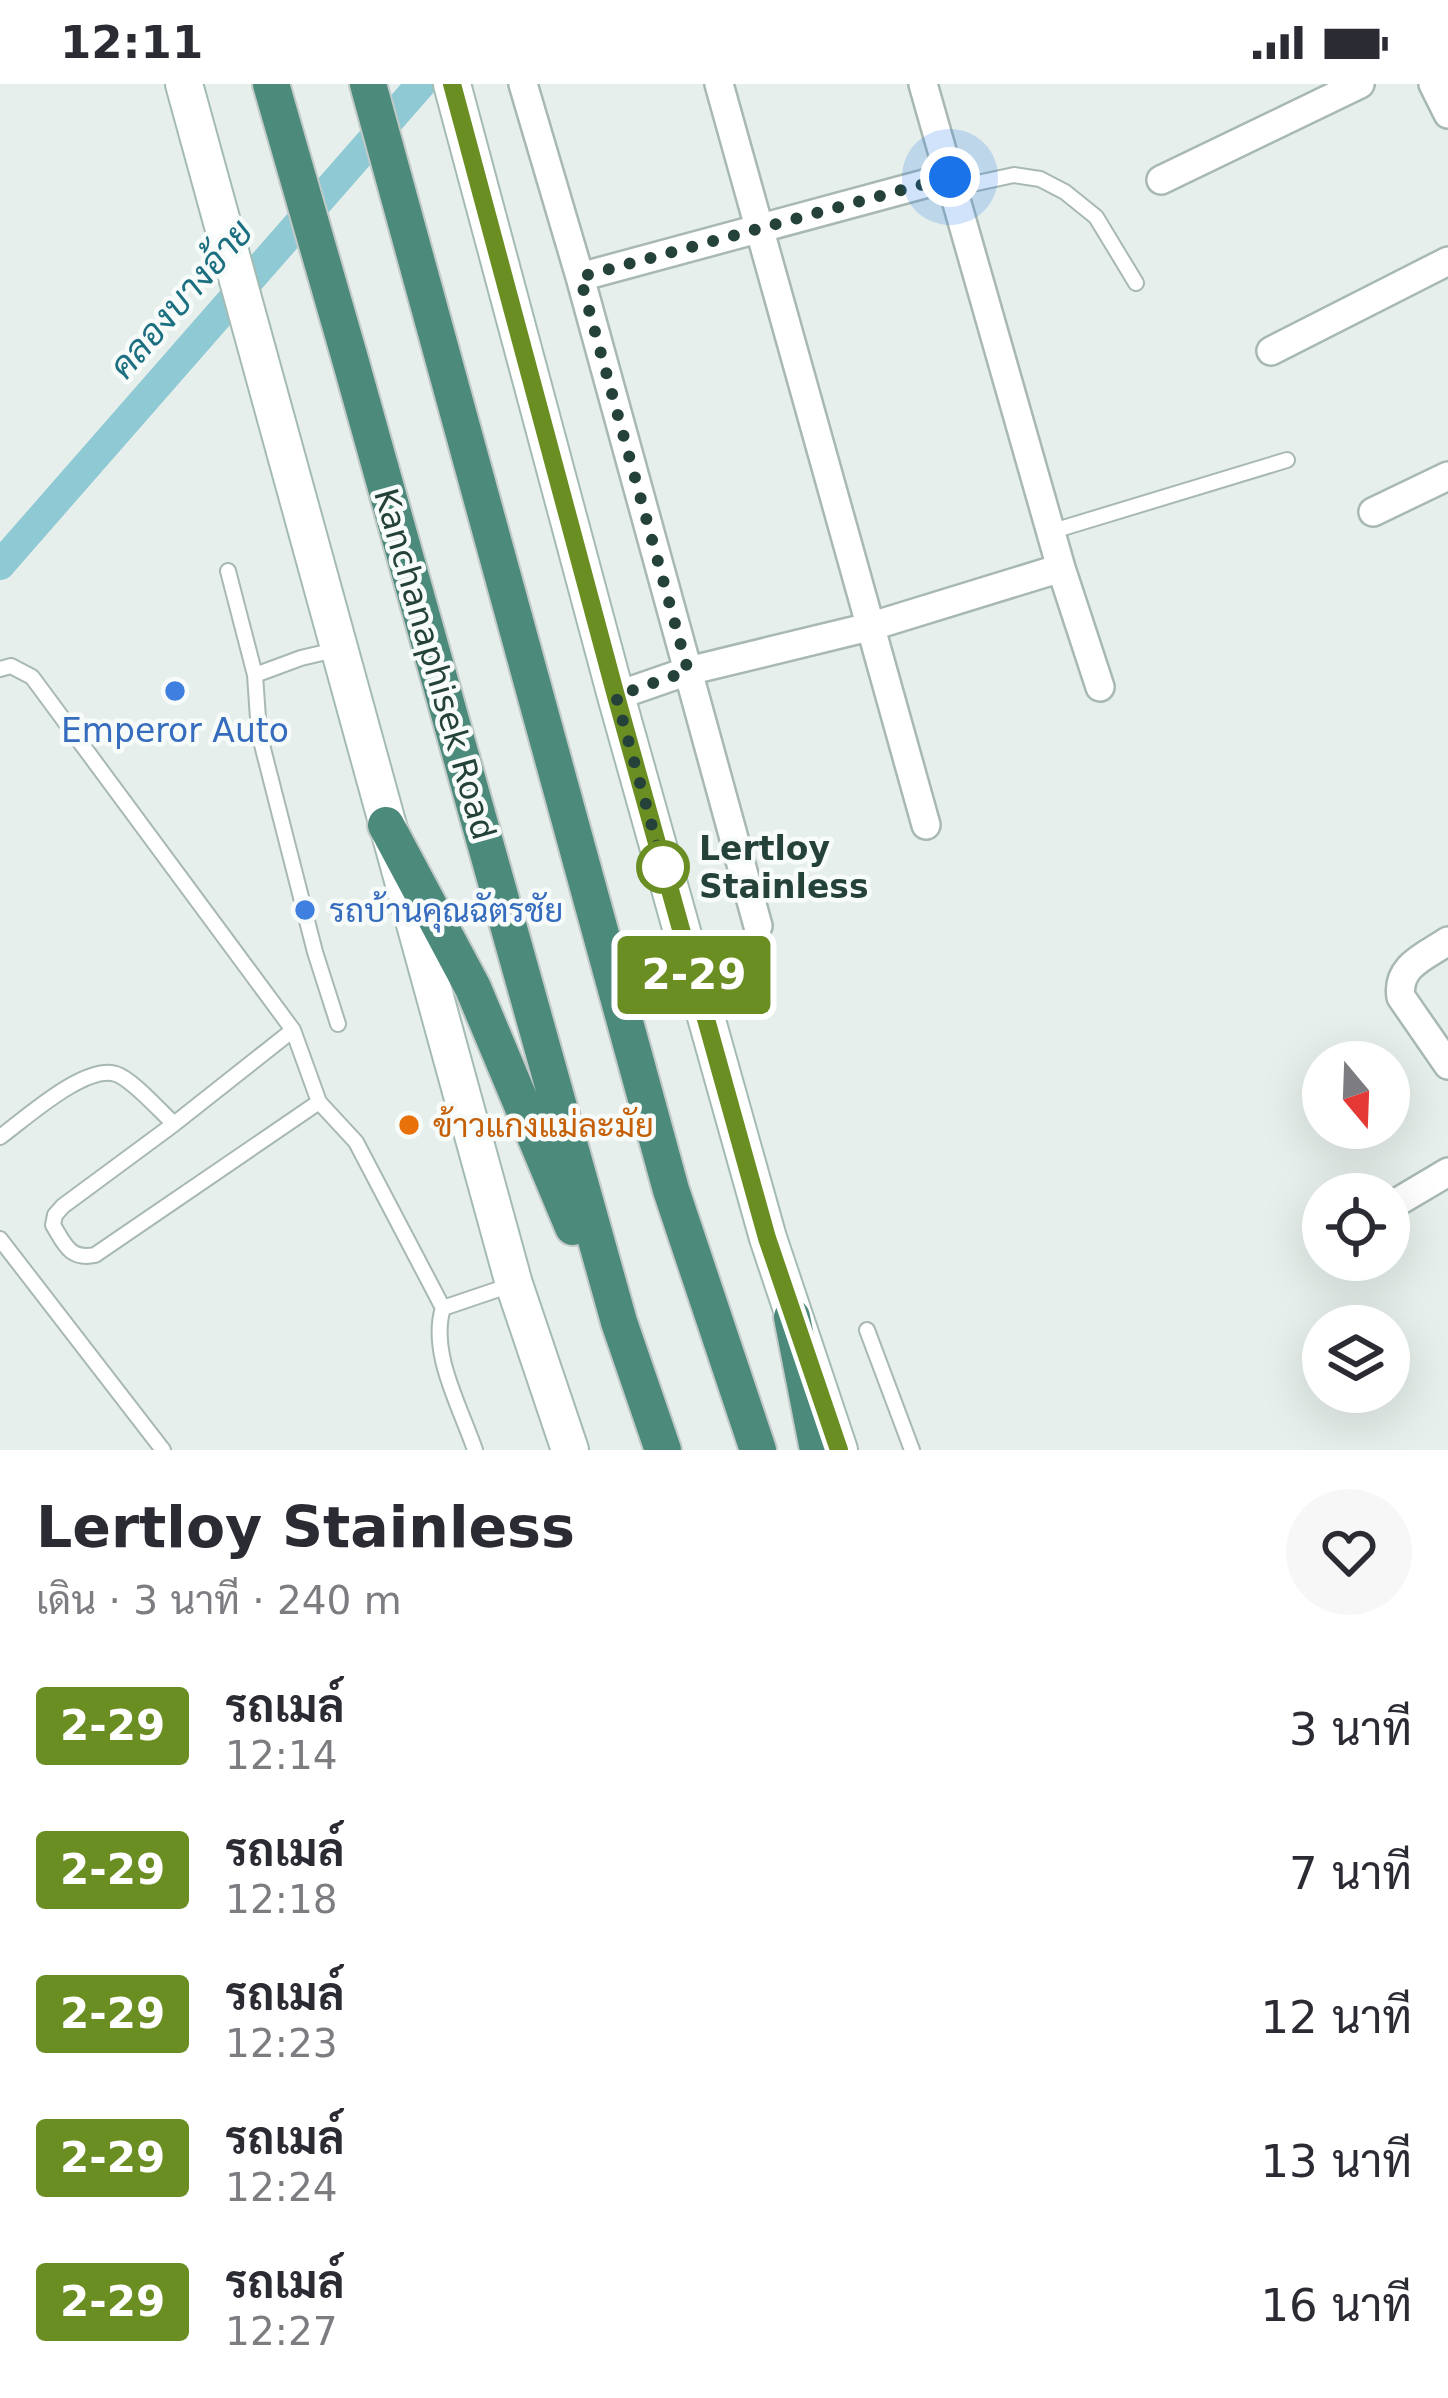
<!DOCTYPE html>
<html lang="th">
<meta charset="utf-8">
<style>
:root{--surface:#fff;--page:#f7f7f7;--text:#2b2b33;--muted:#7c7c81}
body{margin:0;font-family:"DejaVu Sans",Sarabun,sans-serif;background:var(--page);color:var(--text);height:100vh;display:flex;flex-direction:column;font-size:45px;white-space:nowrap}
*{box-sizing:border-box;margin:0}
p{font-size:39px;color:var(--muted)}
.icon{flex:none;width:66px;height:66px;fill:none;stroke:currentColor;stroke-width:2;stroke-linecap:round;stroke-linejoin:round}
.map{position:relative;height:1366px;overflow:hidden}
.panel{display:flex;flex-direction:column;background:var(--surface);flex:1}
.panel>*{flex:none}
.badge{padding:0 24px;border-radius:9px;font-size:42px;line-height:78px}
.needle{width:78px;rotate:161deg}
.buttons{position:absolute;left:1302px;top:957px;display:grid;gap:24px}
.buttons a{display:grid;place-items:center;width:108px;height:108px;border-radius:50%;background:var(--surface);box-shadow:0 12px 48px #0002;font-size:60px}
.you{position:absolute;width:60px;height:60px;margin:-30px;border:9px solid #fff;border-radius:50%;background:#1a73e8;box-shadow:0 0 0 18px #1a73e833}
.map>.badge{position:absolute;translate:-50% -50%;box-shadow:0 0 0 6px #fff}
.round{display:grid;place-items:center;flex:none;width:126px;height:126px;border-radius:63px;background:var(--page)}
.overview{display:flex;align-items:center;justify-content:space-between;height:204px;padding:0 36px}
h1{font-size:57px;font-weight:700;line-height:90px}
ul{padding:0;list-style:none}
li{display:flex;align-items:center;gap:36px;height:144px;padding:0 36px}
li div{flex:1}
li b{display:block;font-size:45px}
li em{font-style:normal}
li .badge{min-width:132px;font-weight:700;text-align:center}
.status{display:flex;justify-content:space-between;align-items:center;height:84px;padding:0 60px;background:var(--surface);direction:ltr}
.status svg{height:33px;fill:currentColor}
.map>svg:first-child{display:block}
</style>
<div class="status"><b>12:11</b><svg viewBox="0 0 49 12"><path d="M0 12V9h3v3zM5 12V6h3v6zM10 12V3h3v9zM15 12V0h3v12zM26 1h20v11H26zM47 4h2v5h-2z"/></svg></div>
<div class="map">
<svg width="1448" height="1366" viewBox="0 0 1448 1366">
<rect width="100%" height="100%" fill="#e6efeb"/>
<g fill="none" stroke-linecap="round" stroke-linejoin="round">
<path stroke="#8ec9d4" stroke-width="30" d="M0 481 421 0"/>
<defs>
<path id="service" d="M954 104 1014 91 1040 95 1065 108 1096 133 1136 199
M1053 447 1287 376
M228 487 255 591
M0 585 11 582 32 593 293 946 319 1018 356 1058 443 1224 511 1201
M338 940 315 868 259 649 255 591 301 574 339 565
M293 946 174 1040 63 1122 55 1131 53 1141C65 1161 70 1176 95 1171L319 1018
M0 1053C25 1035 85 980 116 990 132 995 160 1027 174 1040
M0 1155 163 1366
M443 1224C429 1269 461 1324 475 1366
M867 1246 912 1366"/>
<path id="minor" d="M523 0 580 193 758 842
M719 0 926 741
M923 0 1061 484 1100 603
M1433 0 1448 30
M1161 96 1360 0
M580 193 950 93
M1271 267 1448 177
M1373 428 1448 392
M616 612 688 587 869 543 1061 484
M1448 857C1426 872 1396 882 1401 913L1448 981
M1389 1123 1448 1088"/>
<path id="secondary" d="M184 0 514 1200 570 1366
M452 0 616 612 768 1154 839 1366"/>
<path id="trunk" d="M271 0 350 275 619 1238 663 1366
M368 0 671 1106 758 1366
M386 741 473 904 573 1143
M792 1233 818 1366"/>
</defs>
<use href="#service" stroke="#a8b8b2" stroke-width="18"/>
<use href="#minor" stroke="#a8b8b2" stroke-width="32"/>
<use href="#secondary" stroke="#a4bbb3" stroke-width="40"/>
<use href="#trunk" stroke="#c2cac8" stroke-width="40"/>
<use href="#service" stroke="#fff" stroke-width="14"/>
<use href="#minor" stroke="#fff" stroke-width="27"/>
<use href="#secondary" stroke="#fff" stroke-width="36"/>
<use href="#trunk" stroke="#4c8a7c" stroke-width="36"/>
</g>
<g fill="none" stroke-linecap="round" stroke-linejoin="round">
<defs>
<path id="line" d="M452 0 616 612 767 1154 839 1366"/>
</defs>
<use href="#line" stroke="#fff" stroke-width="27"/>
<use href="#line" stroke="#6b8e23" stroke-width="18"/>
<path stroke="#24423a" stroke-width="12" stroke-dasharray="0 21.6" d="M663 783 666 793 616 612 688 587 580 193 950 93"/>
</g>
<g fill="#3f7fe0" stroke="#f7fbf9" stroke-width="4.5">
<circle cx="175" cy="607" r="12"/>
<circle cx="305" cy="826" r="12"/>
</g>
<circle fill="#fff" stroke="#6b8e23" stroke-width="6" cx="663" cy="783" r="24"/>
<circle fill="#e8710a" stroke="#f7fbf9" stroke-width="4.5" cx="409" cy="1041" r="12"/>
<g text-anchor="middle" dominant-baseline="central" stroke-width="9" stroke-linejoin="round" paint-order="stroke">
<g font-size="33" fill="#24423a" stroke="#f7fbf9">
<text transform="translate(435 580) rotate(74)">Kanchanaphisek Road</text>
</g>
<g font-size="33" fill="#366cbe" stroke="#f7fbf9">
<text x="175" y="646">Emperor Auto</text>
<text x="329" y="826" text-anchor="start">รถบ้านคุณฉัตรชัย</text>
</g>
<g font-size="33" font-weight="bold" fill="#24423a" stroke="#f7fbf9" text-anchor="start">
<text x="699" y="764">Lertloy<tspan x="699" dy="38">Stainless</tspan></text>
</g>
<g font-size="33" fill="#c56008" stroke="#f7fbf9" text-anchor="start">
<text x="433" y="1041">ข้าวแกงแม่ละมัย</text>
</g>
<g font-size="36" font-style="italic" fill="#1c6f80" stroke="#f7fbf9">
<text transform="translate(181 215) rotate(-49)">คลองบางอ้าย</text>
</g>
</g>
</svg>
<div class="buttons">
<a><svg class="needle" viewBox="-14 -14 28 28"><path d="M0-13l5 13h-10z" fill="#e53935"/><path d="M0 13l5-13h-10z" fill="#7c7c81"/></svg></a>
<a><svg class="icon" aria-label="locate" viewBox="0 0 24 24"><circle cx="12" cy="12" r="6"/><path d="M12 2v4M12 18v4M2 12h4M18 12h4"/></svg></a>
<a><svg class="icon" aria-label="layers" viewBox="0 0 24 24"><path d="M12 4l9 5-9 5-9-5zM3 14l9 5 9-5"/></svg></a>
</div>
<div class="you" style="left:950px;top:93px"></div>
<b class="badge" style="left:694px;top:891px;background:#6b8e23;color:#fff">2-29</b>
</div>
<section class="panel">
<div class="overview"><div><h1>Lertloy Stainless</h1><p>เดิน · 3 นาที · 240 m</p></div><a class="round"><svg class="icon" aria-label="heart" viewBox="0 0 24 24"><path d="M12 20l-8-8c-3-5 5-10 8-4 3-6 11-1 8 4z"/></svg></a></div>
<ul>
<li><span class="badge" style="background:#6b8e23;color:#fff">2-29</span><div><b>รถเมล์</b><p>12:14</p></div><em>3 นาที</em></li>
<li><span class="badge" style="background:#6b8e23;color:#fff">2-29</span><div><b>รถเมล์</b><p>12:18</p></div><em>7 นาที</em></li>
<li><span class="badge" style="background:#6b8e23;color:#fff">2-29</span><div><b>รถเมล์</b><p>12:23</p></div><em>12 นาที</em></li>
<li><span class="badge" style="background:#6b8e23;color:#fff">2-29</span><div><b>รถเมล์</b><p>12:24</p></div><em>13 นาที</em></li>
<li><span class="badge" style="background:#6b8e23;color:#fff">2-29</span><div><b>รถเมล์</b><p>12:27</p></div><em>16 นาที</em></li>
</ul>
</section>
